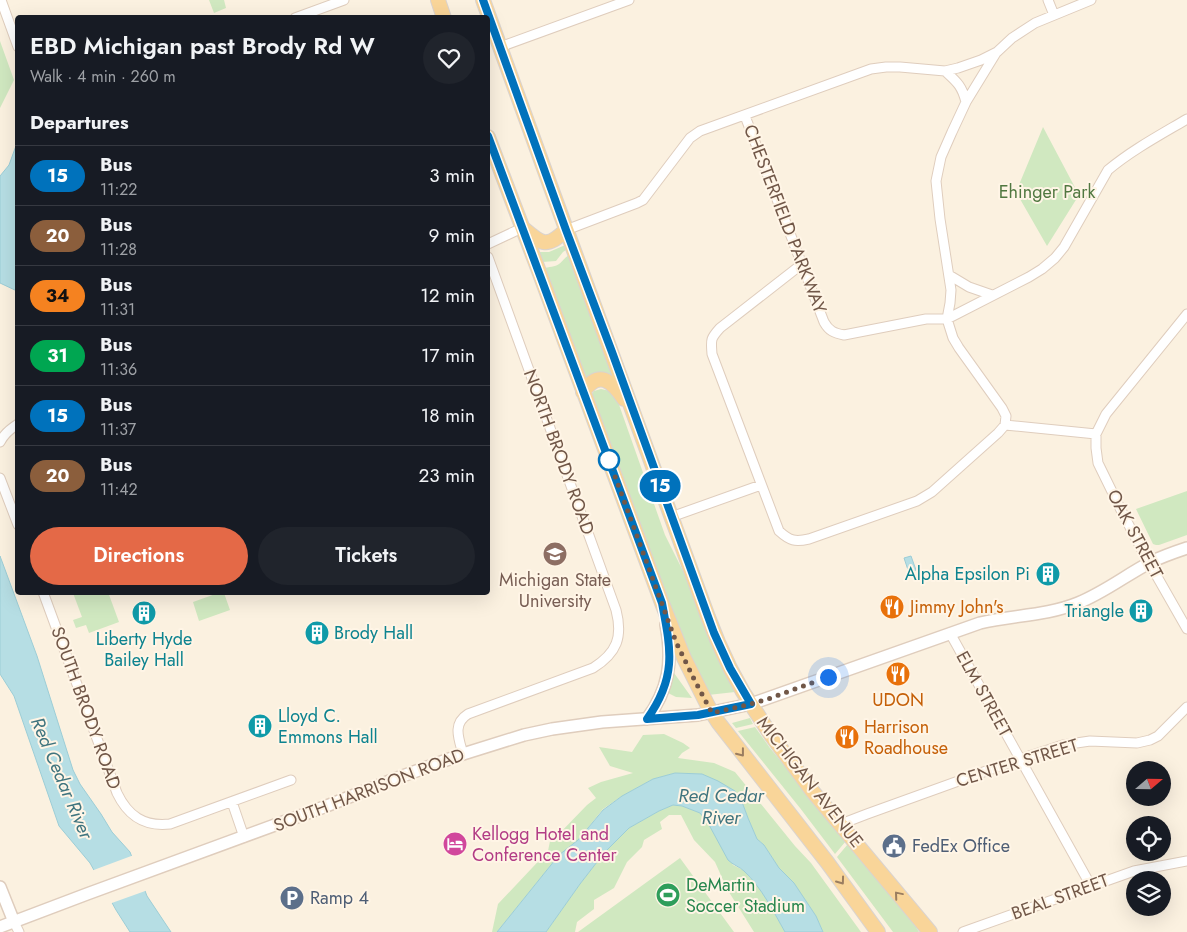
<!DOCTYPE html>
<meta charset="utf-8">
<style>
:root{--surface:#171b24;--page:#20242c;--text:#f1f3f6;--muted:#9ea1a6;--line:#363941;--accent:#e46947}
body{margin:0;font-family:Jost,sans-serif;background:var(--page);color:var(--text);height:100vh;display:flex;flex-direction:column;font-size:19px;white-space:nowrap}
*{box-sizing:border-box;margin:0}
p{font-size:16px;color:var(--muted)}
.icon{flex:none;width:28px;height:28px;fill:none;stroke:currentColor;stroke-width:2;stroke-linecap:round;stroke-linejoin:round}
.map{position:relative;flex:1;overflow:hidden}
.side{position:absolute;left:15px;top:15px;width:475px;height:580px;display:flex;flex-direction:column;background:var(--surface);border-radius:5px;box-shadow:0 5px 20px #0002}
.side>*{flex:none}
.badge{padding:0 10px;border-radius:16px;font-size:18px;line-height:32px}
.needle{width:32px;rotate:70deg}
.fabs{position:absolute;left:1126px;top:761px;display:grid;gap:10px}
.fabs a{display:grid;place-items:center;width:45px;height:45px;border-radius:50%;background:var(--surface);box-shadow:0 5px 20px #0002;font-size:25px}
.you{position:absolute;width:25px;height:25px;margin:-12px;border:4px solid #fff;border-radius:50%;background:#1a73e8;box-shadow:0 0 0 8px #1a73e833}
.map>.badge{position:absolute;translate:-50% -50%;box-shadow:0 0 0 2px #fff}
h2{padding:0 15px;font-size:19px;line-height:45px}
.round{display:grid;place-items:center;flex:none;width:52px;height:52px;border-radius:26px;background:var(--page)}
.summary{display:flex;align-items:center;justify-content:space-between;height:85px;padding:0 15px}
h1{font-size:24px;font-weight:600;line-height:38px}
.button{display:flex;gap:10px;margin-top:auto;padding:10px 15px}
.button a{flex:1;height:58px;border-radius:30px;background:var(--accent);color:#fff;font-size:20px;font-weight:600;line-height:58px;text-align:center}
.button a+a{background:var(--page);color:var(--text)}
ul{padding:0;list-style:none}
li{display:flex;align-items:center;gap:15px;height:60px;padding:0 15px;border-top:1px solid var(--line)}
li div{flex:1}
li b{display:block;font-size:19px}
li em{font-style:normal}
li .badge{min-width:55px;font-weight:700;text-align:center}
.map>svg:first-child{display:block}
</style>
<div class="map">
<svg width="1187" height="932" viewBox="0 0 1187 932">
<rect width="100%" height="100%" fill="#fbf1e0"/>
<path fill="#d0e8c0" d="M209 0H224L226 8 214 13Z
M0 41 14 80 0 108Z
M1043 127 1079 195 1047 246 1016 192Z
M563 246H564L566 250 563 252 556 261 542 262 539 253 540 252H549Z
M569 255 611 372 612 374 611 375 596 374 585 378 543 268C549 267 555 267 559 264 563 261 564 258 569 255Z
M601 389 610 391 617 399 665 535 686 577 701 619 735 692 708 695 689 657 592 394 594 391Z
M1187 491V535L1159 545H1156L1153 544 1136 509Z
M108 592 119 622 89 633 86 625 76 628 73 620 82 617 73 593Z
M221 592 224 593 230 610 199 621 193 602Z
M673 673H674L692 698 676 697 668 693Z
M750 718 753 724 736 728 732 723Z
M755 727 770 748 846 841 835 854 800 808 738 731Z
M664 734 683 743 690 748 682 753 678 758 714 763 735 772 795 846 811 863 861 932H823L816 916 794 883 779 868 764 845 757 839 748 818 742 802 702 774 675 773 653 779 622 796 603 809 578 840 559 855 497 932H492L498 904 548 851 550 841 557 838V836L587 805 596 798 588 788 601 782 633 773 610 766 599 747 632 752 643 735Z
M673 805 682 806 700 813 708 823 733 865 743 870 761 890 785 932H754L727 889 715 862 694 840 681 815H669L660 822 662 829 644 840 642 847 627 862 614 888 594 900V909L577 922 575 932H546L580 884 604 853 629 828 659 811Z
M848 844 912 921 919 932H893L837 857Z
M680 858 734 932H578Z"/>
<path fill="#b6dee4" stroke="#9ccdd6" d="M17 143V291L0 283V176L9 165Z
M0 556 37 656 73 770 80 784 101 814 112 832 130 852 147 896 171 932H130L116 910 90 863 59 826 14 696 0 674Z
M911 556 916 570 909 573 904 558Z
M675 773 702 774 718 781 735 791 742 802 748 818 757 839 764 845 779 868 794 883 816 916 823 932H785C773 911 762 888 744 871 740 867 733 865 728 860L708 823 700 813 682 806 673 805 659 811 629 828 604 853 580 884 546 932H497L559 855 578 840 603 810 622 796 653 779Z"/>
<path fill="#fbf1e0" d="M134 855 148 890 109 904 91 871Z"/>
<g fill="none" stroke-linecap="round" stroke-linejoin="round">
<defs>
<path id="minor" d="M1 0 18 47
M1048 0 1054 15
M295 18 344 0
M500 47 629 0
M996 53 966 102 952 132 941 157 936 181 940 219 951 290 950 303 947 319 953 338 959 348 1002 408 1006 416 1005 425
M945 71C957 82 962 86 966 102
M745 116 824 322C829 331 834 333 844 335L926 319H947L1029 277 1042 269 1055 258 1064 247 1108 170C1132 150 1160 135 1187 119
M566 230 637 203 643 200 690 138 700 131 871 69 886 67H900L945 71 958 68 981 60 997 52 1012 38 1035 23 1091 0
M488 244 522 228
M802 264 720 328C710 339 711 340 712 354L779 531C790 541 795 542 809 539L917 501 932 492 998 433 1005 425 1096 434
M949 275 969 287 992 295
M1187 314 1106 414 1096 434V448L1098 463 1121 510 1143 552 1187 629
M0 442C4 434 10 429 18 424
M0 478 18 525
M671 517 761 485
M43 592 117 793C128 816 144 827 170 824L291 780
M950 633 1091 886
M463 754C459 739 452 724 468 714L593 668C617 653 623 637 616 610L488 257
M232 802 244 837
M841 824 867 814 1011 762 1063 745 1090 741 1137 743 1150 740 1158 736 1187 707
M14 922 19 932
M963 932 1134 871 1187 861"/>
<path id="tertiary" d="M647 719C669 689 673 661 666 625
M0 887 14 922
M0 927 87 894 324 807 397 778 463 754 524 735 552 729 602 722 698 715 751 704 980 623C1012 615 1046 616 1078 603 1105 592 1126 575 1151 562 1163 556 1175 552 1187 548"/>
<path id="primary" d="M438 0 444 18
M483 0C557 206 633 411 708 617L718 642 730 668 743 692 771 735 813 792 930 932
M488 137 537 266 662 603 684 658 708 706 718 722 827 862 878 932
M523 228C542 244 546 249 566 230
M583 392C599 369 612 381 624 399"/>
</defs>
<use href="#minor" stroke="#dfcdbd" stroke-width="11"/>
<use href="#tertiary" stroke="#dfcdbd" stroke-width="14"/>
<use href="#primary" stroke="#dad3cf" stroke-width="16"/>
<use href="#minor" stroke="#fff" stroke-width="9"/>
<use href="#tertiary" stroke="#fff" stroke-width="11"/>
<use href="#primary" stroke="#f9d599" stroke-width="14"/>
</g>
<defs><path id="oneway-chevron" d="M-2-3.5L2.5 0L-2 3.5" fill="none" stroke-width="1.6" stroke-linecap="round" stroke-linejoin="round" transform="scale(1.25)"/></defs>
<g stroke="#9a7d60">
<use href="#oneway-chevron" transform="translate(741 753) rotate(52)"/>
<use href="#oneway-chevron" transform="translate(841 881) rotate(54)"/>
<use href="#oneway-chevron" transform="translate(898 895) rotate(-130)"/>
</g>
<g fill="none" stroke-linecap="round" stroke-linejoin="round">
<defs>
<path id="line" d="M483 0 566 230 612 352 714 633 730 668 751 704 698 715 647 719C677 677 671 650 662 603L532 254 488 136"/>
</defs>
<use href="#line" stroke="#fff" stroke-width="11"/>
<use href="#line" stroke="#0072bc" stroke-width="8"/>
<path stroke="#715748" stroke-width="5" stroke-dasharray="0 9" d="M609 460 676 642 694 679 712 713 751 704 768 699 828 677"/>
</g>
<defs>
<symbol id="university-disc" viewBox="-11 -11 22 22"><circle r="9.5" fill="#8d6e63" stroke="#fff5e6"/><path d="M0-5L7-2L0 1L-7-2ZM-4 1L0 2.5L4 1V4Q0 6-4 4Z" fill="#fff"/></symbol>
<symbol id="building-disc" viewBox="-11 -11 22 22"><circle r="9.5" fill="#0f9aa8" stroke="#fff5e6"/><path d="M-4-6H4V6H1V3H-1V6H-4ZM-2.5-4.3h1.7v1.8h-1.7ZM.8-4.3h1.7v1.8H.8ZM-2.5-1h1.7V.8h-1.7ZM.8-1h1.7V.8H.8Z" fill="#fff"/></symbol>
<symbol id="restaurant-disc" viewBox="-11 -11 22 22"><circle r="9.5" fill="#e8710a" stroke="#fff5e6"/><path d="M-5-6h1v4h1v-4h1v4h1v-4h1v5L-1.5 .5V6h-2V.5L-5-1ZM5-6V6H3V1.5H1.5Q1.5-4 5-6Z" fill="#fff"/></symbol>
<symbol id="hotel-disc" viewBox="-11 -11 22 22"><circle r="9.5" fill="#d1479c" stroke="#fff5e6"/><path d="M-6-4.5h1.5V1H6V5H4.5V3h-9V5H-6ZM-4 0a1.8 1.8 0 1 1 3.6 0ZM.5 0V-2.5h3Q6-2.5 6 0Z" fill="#fff"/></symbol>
<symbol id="civic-disc" viewBox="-11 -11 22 22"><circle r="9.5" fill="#5c6f8a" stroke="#fff5e6"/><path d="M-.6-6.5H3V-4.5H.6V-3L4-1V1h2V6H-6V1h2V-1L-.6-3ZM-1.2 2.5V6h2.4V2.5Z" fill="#fff"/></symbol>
<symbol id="stadium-disc" viewBox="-11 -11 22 22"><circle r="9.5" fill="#2e9e5b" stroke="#fff5e6"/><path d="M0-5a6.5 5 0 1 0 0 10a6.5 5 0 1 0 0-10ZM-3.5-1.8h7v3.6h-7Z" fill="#fff"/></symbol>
<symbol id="parking-disc" viewBox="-11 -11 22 22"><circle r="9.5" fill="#5c6f8a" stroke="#fff5e6"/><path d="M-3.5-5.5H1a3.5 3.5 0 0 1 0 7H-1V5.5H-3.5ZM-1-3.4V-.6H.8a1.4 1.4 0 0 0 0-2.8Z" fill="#fff"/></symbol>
</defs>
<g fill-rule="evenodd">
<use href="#university-disc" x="541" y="540" width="28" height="28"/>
<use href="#building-disc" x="1034" y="560" width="28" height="28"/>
<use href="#restaurant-disc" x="878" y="593" width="28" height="28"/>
<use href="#building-disc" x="1127" y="597" width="28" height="28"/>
<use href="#building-disc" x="130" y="599" width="28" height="28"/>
<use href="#building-disc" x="303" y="619" width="28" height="28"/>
<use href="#restaurant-disc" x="884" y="660" width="28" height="28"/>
<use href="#building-disc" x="246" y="712" width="28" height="28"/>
<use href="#restaurant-disc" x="833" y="723" width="28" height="28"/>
<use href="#hotel-disc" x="441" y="830" width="28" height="28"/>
<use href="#civic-disc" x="880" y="832" width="28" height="28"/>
<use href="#stadium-disc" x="654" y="881" width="28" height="28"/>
<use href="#parking-disc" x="278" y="884" width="28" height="28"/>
</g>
<circle fill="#fff" stroke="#0072bc" stroke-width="2.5" cx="609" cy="460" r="10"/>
<g text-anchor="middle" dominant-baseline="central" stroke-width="4" stroke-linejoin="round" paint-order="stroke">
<g font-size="18" fill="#517841" stroke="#fff5e6">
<text x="1047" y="192">Ehinger Park</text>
</g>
<g font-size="18" fill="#715748" stroke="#fff5e6">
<text transform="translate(785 219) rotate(69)">CHESTERFIELD PARKWAY</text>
<text transform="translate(559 452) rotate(70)">NORTH BRODY ROAD</text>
<text transform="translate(1135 534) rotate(62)">OAK STREET</text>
<text transform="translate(984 694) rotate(61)">ELM STREET</text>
<text transform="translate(86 708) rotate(70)">SOUTH BRODY ROAD</text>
<text transform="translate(1017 763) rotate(-17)">CENTER STREET</text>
<text transform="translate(810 782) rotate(52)">MICHIGAN AVENUE</text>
<text transform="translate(369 790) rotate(-21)">SOUTH HARRISON ROAD</text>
<text transform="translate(1060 897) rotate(-20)">BEAL STREET</text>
</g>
<g font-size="18" fill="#0d838f" stroke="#fff5e6" text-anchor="end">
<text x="1030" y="574">Alpha Epsilon Pi</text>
<text x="1124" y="611">Triangle</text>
<text x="334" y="633" text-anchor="start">Brody Hall</text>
<text x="144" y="639" text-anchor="middle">Liberty Hyde<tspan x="144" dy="21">Bailey Hall</tspan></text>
<text x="278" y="716" text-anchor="start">Lloyd C.<tspan x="278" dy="21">Emmons Hall</tspan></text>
</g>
<g font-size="18" fill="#785e54" stroke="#fff5e6">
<text x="555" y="580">Michigan State<tspan x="555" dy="21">University</tspan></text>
</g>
<g font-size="18" fill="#c56008" stroke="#fff5e6" text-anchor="start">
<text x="910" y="607">Jimmy John's</text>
<text x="898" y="700" text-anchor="middle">UDON</text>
<text x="864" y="727">Harrison<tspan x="864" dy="21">Roadhouse</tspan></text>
</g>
<g font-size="18" fill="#b23c85" stroke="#fff5e6" text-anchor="start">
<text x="472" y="834">Kellogg Hotel and<tspan x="472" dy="21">Conference Center</tspan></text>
</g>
<g font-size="18" fill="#4e5e75" stroke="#fff5e6" text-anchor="start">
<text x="912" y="846">FedEx Office</text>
<text x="310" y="898">Ramp 4</text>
</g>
<g font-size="18" fill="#27864d" stroke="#fff5e6" text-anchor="start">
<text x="686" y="885">DeMartin<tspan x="686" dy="21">Soccer Stadium</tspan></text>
</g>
<g font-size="19" font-style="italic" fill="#3f747e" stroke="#fff5e6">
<text transform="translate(62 778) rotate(67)">Red Cedar River</text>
<text x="721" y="795">Red Cedar<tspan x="721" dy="22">River</tspan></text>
</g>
</g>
</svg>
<div class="fabs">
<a><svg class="needle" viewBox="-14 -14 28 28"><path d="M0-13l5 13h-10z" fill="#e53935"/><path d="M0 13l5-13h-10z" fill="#9ea1a6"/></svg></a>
<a><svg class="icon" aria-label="locate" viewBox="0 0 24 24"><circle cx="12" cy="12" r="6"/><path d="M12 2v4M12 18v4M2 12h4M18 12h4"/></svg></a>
<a><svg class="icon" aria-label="layers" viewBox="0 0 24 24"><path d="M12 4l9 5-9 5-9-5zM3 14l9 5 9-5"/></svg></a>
</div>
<div class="you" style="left:828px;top:677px"></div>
<b class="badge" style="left:660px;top:486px;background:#0072bc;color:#fff">15</b>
<section class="side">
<div class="summary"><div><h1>EBD Michigan past Brody Rd W</h1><p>Walk · 4 min · 260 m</p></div><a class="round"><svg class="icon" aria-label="heart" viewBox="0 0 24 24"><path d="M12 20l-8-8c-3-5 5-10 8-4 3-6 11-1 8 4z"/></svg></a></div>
<h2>Departures</h2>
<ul>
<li><span class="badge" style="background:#0072bc;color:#fff">15</span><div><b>Bus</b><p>11:22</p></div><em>3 min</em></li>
<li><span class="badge" style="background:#8b5e3c;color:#fff">20</span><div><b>Bus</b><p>11:28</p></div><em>9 min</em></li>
<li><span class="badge" style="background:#f58220;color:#111">34</span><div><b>Bus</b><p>11:31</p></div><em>12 min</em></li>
<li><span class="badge" style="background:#00a651;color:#fff">31</span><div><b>Bus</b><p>11:36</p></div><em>17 min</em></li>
<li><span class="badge" style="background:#0072bc;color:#fff">15</span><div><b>Bus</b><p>11:37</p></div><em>18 min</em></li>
<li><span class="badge" style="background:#8b5e3c;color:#fff">20</span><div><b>Bus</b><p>11:42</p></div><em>23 min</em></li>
</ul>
<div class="button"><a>Directions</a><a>Tickets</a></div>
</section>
</div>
